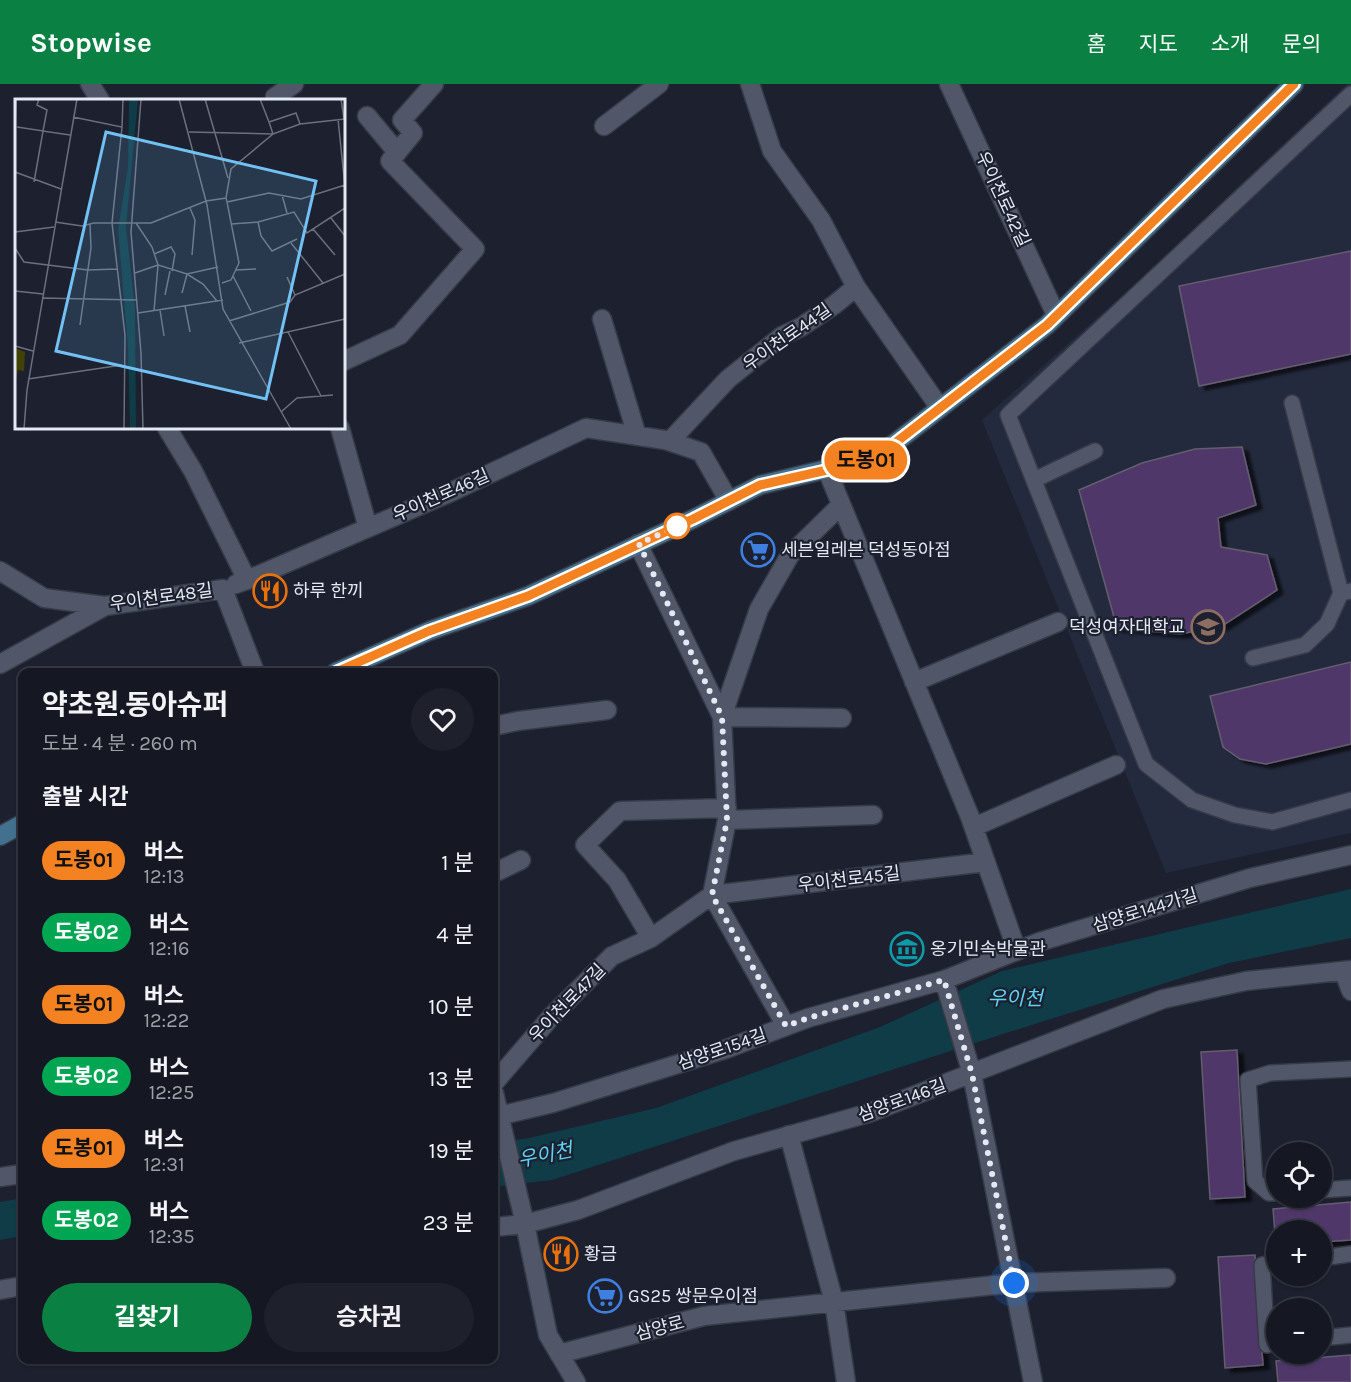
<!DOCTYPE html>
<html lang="ko">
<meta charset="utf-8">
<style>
:root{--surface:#151823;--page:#1e212b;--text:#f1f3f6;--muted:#9da0a6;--line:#343741;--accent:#0b8043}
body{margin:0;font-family:Karla,"Noto Sans KR",sans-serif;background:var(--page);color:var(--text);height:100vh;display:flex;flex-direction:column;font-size:22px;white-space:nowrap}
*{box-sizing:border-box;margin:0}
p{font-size:20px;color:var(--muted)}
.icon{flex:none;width:33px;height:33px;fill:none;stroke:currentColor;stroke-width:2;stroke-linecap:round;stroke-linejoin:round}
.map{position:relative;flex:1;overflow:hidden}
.drawer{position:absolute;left:18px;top:584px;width:480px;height:696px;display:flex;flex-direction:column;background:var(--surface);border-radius:12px;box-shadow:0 2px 4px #0004,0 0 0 2px var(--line)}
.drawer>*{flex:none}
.badge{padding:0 12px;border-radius:20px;font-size:21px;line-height:39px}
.controls{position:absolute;left:1266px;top:1058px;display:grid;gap:12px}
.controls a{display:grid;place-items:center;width:66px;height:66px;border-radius:50%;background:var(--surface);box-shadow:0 2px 4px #0004,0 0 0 2px var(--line);font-size:30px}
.you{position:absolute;width:30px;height:30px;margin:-15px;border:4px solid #fff;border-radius:50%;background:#1a73e8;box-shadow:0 0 0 9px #1a73e833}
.map>.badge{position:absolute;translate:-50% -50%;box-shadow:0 0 0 3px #fff}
h2{padding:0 24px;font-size:22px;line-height:54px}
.round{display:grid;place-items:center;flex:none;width:63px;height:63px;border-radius:32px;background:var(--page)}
.summary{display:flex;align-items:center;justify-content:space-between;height:102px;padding:0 24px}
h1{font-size:28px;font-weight:700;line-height:45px}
.cta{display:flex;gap:12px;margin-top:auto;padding:12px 24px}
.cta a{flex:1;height:69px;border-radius:36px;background:var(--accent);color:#fff;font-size:24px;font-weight:700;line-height:69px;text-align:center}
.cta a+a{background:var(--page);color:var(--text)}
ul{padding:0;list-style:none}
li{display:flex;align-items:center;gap:18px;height:72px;padding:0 24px}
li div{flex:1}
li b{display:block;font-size:22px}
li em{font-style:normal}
li .badge{min-width:66px;font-weight:700;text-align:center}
header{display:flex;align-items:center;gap:36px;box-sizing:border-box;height:84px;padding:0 30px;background:var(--accent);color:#fff}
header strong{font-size:28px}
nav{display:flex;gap:33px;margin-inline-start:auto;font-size:21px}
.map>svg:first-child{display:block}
</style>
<header>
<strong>Stopwise</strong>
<nav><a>홈</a><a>지도</a><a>소개</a><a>문의</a></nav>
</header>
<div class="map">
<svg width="1351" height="1298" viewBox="0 0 1351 1298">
<defs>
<filter id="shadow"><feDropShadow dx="6" dy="4" stdDeviation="1.5" flood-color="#0009"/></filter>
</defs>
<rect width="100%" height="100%" fill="#1c202f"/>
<path fill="#242a3e" d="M1347 0H1351V749L1166 789 982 336 1143 193Z"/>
<path fill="#0f3c47" d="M1351 805V854L1229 879 1003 950 552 1096 494 1103V1059L529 1054 656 1024 880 943 1002 887Z
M22 1114V1152L0 1156V1118Z"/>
<path fill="#4f3769" stroke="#645d6e" stroke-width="1.5" filter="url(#shadow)" d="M1351 167V270L1199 302 1179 202Z
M1242 363 1256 421 1218 434 1221 463 1267 471 1277 506 1222 542 1180 550 1117 544 1079 406 1142 379 1195 365Z
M1351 578V660L1266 680 1240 675 1223 663 1210 612Z
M1237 966 1245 1113 1210 1115 1201 968Z
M1351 1118V1156L1322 1158V1146H1276V1162L1273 1125Z
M1255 1171 1263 1281 1225 1284 1218 1173Z
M1351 1271V1298H1278L1276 1277Z"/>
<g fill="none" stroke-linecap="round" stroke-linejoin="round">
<defs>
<path id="lane" d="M1351 10 1008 331 1146 680 1192 716 1235 731 1272 738 1351 716
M1292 319 1341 509
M1034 396 1095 367
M1253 574 1305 561 1327 540 1341 509 1351 507
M1322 1106 1351 1104
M1276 1109H1269L1255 1097 1248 996 1270 989 1351 985
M1322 1174 1351 1170
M1276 1179 1262 1181 1267 1261 1276 1259
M1322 1254 1351 1251"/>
<path id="street" d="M90 0 100 16
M750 0 772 67 821 136 856 203 940 324
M949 0 1056 231
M276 16 275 13 294 0
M367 32 397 68
M604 42 659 0
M602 235 637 352
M344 277 400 251 475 165 390 77 413 49 402 36 434 0
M167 344 193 387 247 496 236 500
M340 344 368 444
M670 357 728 295 782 252 801 243 834 221 856 203
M827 386 970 733 1017 867
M841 421 790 471 759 525 722 633 842 634
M0 487 44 514 105 522 223 505 255 588
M247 496 449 409 586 344 665 356 701 368 729 417
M0 580 105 522
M914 598 1058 538
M494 642 518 637 607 626
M727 736 873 731
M974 743 1116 681
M494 789 521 776
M712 811 986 778
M712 811 786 942
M651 854 617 796 585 761 620 727 727 724
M1344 888 1351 907
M944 896 972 990 1033 1298
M494 999 551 933 612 872 651 854 712 811 727 736 722 633 638 460
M494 1009 525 1140 548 1251 576 1298
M494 1033 553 1019 726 965 808 934 944 896 1039 858 1250 794 1351 771
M789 1051 834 1218 846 1298
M0 1093 22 1090
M494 1143 525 1140 578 1126 734 1067 869 1029 1163 915 1246 897 1351 886
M0 1206 22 1202
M559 1270 704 1232 1014 1199 1166 1194"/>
<path id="secondary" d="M336 588 429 547 528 512 693 435 760 401 877 373 1047 241 1294 0
M0 752 22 740"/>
</defs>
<use href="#lane" stroke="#373a47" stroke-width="18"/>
<use href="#street" stroke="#373a47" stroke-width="21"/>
<use href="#secondary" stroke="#373a47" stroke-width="21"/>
<use href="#lane" stroke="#515768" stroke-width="15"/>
<use href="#street" stroke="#515768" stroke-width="18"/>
<use href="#secondary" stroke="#41718e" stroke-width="18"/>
</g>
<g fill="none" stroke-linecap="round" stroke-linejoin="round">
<defs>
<path id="line" d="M336 588 429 547 528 512 693 435 760 401 827 386 877 373 1047 241 1294 0"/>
</defs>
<use href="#line" stroke="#fff" stroke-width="14"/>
<use href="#line" stroke="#f58220" stroke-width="9"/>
<path stroke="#e5e9f3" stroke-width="6" stroke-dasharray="0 10.8" d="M677 442 639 460 722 633 727 736 712 811 786 942 808 934 944 896 972 990 1014 1199"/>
</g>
<defs>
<symbol id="supermarket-ring" viewBox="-11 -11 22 22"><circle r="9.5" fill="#1c202f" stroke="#3f7fe0" stroke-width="1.5"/><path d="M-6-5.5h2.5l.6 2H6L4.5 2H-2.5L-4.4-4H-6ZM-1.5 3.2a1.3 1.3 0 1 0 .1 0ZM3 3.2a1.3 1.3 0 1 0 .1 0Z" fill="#3f7fe0"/></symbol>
<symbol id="restaurant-ring" viewBox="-11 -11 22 22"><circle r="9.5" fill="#1c202f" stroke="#e8710a" stroke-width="1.5"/><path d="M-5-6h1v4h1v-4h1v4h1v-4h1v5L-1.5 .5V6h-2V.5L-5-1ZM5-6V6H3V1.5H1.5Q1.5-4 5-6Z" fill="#e8710a"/></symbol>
<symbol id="university-ring" viewBox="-11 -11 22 22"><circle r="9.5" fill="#1c202f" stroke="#8d6e63" stroke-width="1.5"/><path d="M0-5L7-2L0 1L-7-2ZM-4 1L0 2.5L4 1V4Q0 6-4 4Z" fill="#8d6e63"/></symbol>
<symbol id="museum-ring" viewBox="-11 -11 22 22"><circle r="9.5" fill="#1c202f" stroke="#0f9aa8" stroke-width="1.5"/><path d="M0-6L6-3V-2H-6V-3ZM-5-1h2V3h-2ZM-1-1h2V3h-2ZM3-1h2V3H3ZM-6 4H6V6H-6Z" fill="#0f9aa8"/></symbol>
</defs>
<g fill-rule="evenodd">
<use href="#supermarket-ring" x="739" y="447" width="38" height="38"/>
<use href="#restaurant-ring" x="251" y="488" width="38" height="38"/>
<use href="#university-ring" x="1189" y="524" width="38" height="38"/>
<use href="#museum-ring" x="888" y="846" width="38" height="38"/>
<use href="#restaurant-ring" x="542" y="1151" width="38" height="38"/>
<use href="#supermarket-ring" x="586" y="1193" width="38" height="38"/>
</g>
<circle fill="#fff" stroke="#f58220" stroke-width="3" cx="677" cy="442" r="12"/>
<g text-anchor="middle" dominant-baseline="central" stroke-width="4.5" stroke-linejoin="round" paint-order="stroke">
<g font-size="18" fill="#e5e9f3" stroke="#1c202f">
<text transform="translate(1003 115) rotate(65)">우이천로42길</text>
<text transform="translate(787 253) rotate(-35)">우이천로44길</text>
<text transform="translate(441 411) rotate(-24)">우이천로46길</text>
<text transform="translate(161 513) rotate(-8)">우이천로48길</text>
<text transform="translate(849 795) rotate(-7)">우이천로45길</text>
<text transform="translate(1145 826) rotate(-17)">삼양로144가길</text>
<text transform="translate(567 919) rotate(-46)">우이천로47길</text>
<text transform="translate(722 965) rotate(-19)">삼양로154길</text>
<text transform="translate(902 1016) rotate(-20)">삼양로146길</text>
<text transform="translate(660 1244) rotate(-15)">삼양로</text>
</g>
<g font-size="18" fill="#e5e9f3" stroke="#1c202f" text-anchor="start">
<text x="781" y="466">세븐일레븐 덕성동아점</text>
<text x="293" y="507">하루 한끼</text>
<text x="1185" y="543" text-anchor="end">덕성여자대학교</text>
<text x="930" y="865">옹기민속박물관</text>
<text x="584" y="1170">황금</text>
<text x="628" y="1212">GS25 쌍문우이점</text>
</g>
<g font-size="20" font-style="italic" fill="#5cd3f3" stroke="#1c202f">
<text x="1015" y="914">우이천</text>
<text transform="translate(545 1071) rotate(-11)">우이천</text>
</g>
</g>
<g transform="translate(15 15)">
<rect width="330" height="330" fill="#1c202f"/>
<path d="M0 249 10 253 9 272 3 271 0 284Z" fill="#414200"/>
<path d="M114 0H123L111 128 120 210 121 330 115 329 113 248 103 130 113 68Z" fill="#0f3c47"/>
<path fill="none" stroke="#6c707d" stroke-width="1.5" d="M126 0 116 133 126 254 128 330M164 0 192 106 208 210 276 330M190 0 213 79M245 0 254 23M326 0 329 20M58 18 107 28 97 124 110 236 109 330M323 20 330 88M2 28 28 32 32 11 22 6 24 0M107 28 108 0M0 33 1 0M174 33 258 35 285 25 330 20M0 73 46 90M19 83 28 32 55 36M267 96 272 114M211 99 212 103 254 94 286 100 330 86M175 109 180 121 177 156M316 119 330 137M40 123 67 127 79 124H136L191 102 211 99 216 70 258 35 254 23 281 14 285 25M243 123 246 137 257 152 282 140M121 124 137 148 143 166 172 175 203 168M216 125 243 123 279 113 292 134 330 109M298 130 320 156M0 133 39 128M276 144 308 184M0 149 9 163 73 171 102 170M139 155 156 148 160 155 157 172M221 171 241 170M120 174 143 166M218 177 236 212M272 178 280 196M207 184 216 181 224 164 212 103M0 192 28 195M167 194 172 175 188 185 202 202M150 196 155 172M27 199 121 201M170 207 175 233M145 211 149 237M139 212 143 166M123 214 208 201M214 222 275 203 280 196 330 175M65 226 76 149 75 125M273 233 306 297M224 244 330 220M0 247 18 252M13 280 107 266M266 313 282 299 318 296M9 330 12 291 62 0"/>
<path fill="#72c1f5" fill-opacity="0.15" stroke="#72c1f5" stroke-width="3" d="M91 33 301 82 251 300 41 252Z"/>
<rect width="330" height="330" fill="none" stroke="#e5e9f3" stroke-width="3"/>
</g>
</svg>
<div class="controls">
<a><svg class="icon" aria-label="locate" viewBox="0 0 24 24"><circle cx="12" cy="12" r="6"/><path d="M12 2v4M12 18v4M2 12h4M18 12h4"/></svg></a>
<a>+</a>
<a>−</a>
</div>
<div class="you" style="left:1014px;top:1199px"></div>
<b class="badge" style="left:866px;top:376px;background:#f58220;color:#111">도봉01</b>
<section class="drawer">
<div class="summary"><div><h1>약초원.동아슈퍼</h1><p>도보 · 4 분 · 260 m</p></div><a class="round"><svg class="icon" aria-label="heart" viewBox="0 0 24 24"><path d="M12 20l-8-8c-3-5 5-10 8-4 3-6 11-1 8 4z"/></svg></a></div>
<h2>출발 시간</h2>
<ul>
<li><span class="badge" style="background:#f58220;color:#111">도봉01</span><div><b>버스</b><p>12:13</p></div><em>1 분</em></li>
<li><span class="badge" style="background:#00a651;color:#fff">도봉02</span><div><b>버스</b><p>12:16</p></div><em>4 분</em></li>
<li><span class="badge" style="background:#f58220;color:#111">도봉01</span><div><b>버스</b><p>12:22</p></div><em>10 분</em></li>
<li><span class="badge" style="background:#00a651;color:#fff">도봉02</span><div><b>버스</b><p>12:25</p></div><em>13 분</em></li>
<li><span class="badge" style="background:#f58220;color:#111">도봉01</span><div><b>버스</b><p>12:31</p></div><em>19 분</em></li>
<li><span class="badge" style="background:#00a651;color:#fff">도봉02</span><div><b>버스</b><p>12:35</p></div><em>23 분</em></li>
</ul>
<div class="cta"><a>길찾기</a><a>승차권</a></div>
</section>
</div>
